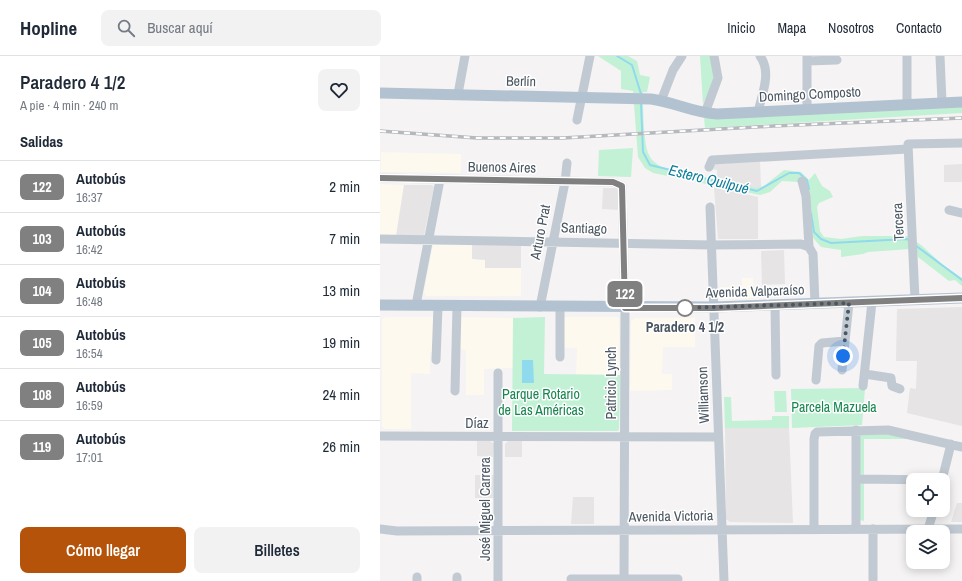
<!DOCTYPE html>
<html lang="es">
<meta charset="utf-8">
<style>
:root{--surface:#fff;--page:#f2f2f3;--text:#1f2937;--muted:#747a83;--line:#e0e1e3;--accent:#b45309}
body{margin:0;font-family:"Archivo Narrow",sans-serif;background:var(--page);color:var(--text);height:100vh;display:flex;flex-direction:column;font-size:15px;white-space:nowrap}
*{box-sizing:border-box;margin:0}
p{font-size:13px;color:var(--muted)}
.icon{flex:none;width:22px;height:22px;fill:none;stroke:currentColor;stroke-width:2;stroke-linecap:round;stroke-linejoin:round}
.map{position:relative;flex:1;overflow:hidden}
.sheet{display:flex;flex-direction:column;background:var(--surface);width:380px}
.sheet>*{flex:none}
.badge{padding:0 8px;border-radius:6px;font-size:14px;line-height:26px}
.fabs{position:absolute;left:526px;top:417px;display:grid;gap:8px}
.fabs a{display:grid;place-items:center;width:44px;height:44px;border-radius:8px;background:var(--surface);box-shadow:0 2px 10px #0003;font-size:20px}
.you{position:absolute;width:20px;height:20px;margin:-10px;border:3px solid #fff;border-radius:50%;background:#1a73e8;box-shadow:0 0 0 6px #1a73e833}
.map>.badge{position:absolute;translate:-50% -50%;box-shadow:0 0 0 2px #fff}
h2{padding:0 20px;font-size:15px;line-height:36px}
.round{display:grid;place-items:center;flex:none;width:42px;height:42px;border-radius:8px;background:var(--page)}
.overview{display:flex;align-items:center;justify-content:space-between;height:68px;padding:0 20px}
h1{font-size:19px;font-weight:600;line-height:30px}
.cta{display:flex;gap:8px;margin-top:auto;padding:8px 20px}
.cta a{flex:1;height:46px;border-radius:8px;background:var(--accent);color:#fff;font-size:16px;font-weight:600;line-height:46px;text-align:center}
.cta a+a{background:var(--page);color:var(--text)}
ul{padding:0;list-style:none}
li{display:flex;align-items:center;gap:12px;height:52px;padding:0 20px;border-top:1px solid var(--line)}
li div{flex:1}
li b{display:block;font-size:15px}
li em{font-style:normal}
li .badge{min-width:44px;font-weight:700;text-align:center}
header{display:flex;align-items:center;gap:24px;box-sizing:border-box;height:56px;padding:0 20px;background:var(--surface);border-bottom:1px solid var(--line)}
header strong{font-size:19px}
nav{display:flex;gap:22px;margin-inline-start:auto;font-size:14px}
.search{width:280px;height:36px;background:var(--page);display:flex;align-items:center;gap:10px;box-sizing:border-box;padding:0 14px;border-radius:8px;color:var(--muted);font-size:15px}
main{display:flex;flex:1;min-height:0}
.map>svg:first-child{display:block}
</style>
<header>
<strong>Hopline</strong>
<div class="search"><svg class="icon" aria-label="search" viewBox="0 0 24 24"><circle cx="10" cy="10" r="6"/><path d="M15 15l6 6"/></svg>Buscar aquí</div>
<nav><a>Inicio</a><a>Mapa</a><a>Nosotros</a><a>Contacto</a></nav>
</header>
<main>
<section class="sheet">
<div class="overview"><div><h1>Paradero 4 1/2</h1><p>A pie · 4 min · 240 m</p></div><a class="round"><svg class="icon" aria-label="heart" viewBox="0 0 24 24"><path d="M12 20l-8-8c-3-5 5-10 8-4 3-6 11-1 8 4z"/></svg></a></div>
<h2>Salidas</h2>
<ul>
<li><span class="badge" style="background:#808080;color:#fff">122</span><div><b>Autobús</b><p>16:37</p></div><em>2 min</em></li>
<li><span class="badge" style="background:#808080;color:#fff">103</span><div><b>Autobús</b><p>16:42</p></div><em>7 min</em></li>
<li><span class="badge" style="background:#808080;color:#fff">104</span><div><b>Autobús</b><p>16:48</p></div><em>13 min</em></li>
<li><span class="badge" style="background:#808080;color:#fff">105</span><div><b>Autobús</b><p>16:54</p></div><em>19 min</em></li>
<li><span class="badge" style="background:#808080;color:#fff">108</span><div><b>Autobús</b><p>16:59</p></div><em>24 min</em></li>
<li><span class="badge" style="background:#808080;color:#fff">119</span><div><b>Autobús</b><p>17:01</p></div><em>26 min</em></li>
</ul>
<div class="cta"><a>Cómo llegar</a><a>Billetes</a></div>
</section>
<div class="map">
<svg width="582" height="525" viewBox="0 0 582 525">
<rect width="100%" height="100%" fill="#f5f3f3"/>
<path fill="#fdf9ef" d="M1 96 81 98V117L1 116Z
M0 128 24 129 16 180 0 179Z
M92 188 105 203V212H141V240H46L44 236 53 189Z
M362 222H373L374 242 340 243V231H362Z
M6 261H57L56 296H50V318L31 317V373H5L2 370V263Z
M78 261 133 262V312L104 313V339H86V294L80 293Z
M182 261H238L239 264 240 319 196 318 197 292H183Z
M255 262H315V291H283L282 318H292V334L250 335 251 265Z"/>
<path fill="#e6e4e5" d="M380 105 381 131 378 133 337 123V114L332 113 333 108Z
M582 108V126H564V109Z
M24 129H52L54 131 44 180H16Z
M334 131 378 141V183H338Z
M223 132H237L240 134V154L222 153Z
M92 188H141V212H105V204L92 203Z
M404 194 405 228 382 229 381 195Z
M582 251V370L527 357 530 332 536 333 537 305H516L517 253Z
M345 372H409L413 467 350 466 346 463Z
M97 385H110L114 388 113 401 97 400Z
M128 385H142V401H125V388Z
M95 419H114V442H95Z
M193 441H214V468H191Z
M577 447H582V466H571Z"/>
<path fill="#c3f1d5" d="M218 0H248L257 5 260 19 270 21 267 36H263C263 50 263 87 269 99 272 106 281 111 288 114L377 132 384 130 404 114 421 116 429 124 435 117 442 130 450 135 453 141 439 147 437 151 440 175 444 181 461 183 482 180H528L541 189 563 209 582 222V230L575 224 569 225 538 201 537 196 530 193 488 196 483 198 461 201V194L441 191 429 177V167L418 126 402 125 390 136 380 139 273 117 265 112 258 101 253 35 241 33V15Z
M320 0H332L334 26 323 48Z
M582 48V57L325 72 324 62Z
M253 92 251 121 218 120 219 94Z
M165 261 164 318 240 319 239 373 238 375H132L133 262Z
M485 332 482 369 412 372 411 333Z
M394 335H406L407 356H395Z
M344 341H351L352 365 392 364V360H409V372H345Z
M482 377H511L534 383H484V420L479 418V380Z
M484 426V465L480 464 479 429Z"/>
<path fill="#90daee" d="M142 304H153L154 327H142Z"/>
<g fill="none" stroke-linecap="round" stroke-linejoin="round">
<path stroke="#90daee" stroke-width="2" d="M237 0 252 9 261 38
M261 47 263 96 270 109 377 135 409 117H419L427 124 429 133
M431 157 434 176 441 183 451 187 527 183 530 185
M535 189 582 224"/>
<path stroke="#c1cad2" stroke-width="9" d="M527 0V48
M560 0 562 46
M427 5 457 4
M78 38 85 0
M281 45 293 14 302 0
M427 53V0
M378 56C382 38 392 16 380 0
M325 57 338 22 334 0
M197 64 210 0
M329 111 332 104 528 93
M0 122 233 126 242 130 245 252 244 525
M422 125 426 140 429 191 433 198 435 248
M330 151 344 525
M569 154 582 157
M0 183 332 189 421 188 429 191
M535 244 528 88 582 87
M36 249 60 124
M395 249 396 319
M160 251 185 126 187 107
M180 251V301
M56 304 58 250
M462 314 469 247
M118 317V525
M485 318 511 322 512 330 520 333
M436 324 439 290 442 287 465 285
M483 330 492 246
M75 335 77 250
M476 374V473
M0 380 338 381
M476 423 562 424
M562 424 571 388
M0 473 17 475 582 473
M434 473V383L435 378 437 376 508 374 582 391
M548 473 554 454
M37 521V525
M191 523H298
M77 525V521
M493 525V473"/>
<path stroke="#b3c2d1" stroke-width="11" d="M0 37 271 43C294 46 314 57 337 58L582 46
M0 249 334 251 582 242"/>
<defs>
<path id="rail" d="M0 75 97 82H183L393 70 582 62"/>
</defs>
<use href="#rail" stroke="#b5b8bd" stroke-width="3.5"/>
<use href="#rail" stroke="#fff" stroke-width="2" stroke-dasharray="6" stroke-linecap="butt"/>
</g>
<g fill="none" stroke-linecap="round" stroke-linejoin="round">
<defs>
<path id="line" d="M0 122 233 126 242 130 245 252H334L582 242"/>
</defs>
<use href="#line" stroke="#fff" stroke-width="9"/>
<use href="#line" stroke="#808080" stroke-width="6"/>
<path stroke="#4a5661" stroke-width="4" stroke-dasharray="0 7.2" d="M305 252 469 247 463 300"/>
</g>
<circle fill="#fff" stroke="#808080" stroke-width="2" cx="305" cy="252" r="8"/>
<g text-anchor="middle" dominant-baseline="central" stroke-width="3" stroke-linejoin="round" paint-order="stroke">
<g font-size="14" fill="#4a5661" stroke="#fff">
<text transform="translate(141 25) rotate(1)">Berlín</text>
<text transform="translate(430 38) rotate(-3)">Domingo Composto</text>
<text transform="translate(122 111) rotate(1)">Buenos Aires</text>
<text transform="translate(518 166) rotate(-93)">Tercera</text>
<text transform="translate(204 172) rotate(2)">Santiago</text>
<text transform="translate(160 176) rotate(-79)">Arturo Prat</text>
<text transform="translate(375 235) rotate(-2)">Avenida Valparaíso</text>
<text transform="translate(231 327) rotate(-90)">Patricio Lynch</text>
<text transform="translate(323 339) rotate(-92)">Williamson</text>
<text x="97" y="367">Díaz</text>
<text transform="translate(105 453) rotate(-90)">José Miguel Carrera</text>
<text transform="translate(291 460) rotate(-1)">Avenida Victoria</text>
</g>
<g font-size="14" font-weight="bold" fill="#4a5661" stroke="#fff">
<text x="305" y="271">Paradero 4 1/2</text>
</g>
<g font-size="14" fill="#17864f" stroke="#fff">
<text x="161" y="338">Parque Rotario<tspan x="161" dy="16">de Las Américas</tspan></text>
<text x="454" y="351">Parcela Mazuela</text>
</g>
<g font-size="15" font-style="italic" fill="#0c7c9b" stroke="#fff">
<text transform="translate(329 123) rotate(14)">Estero Quilpué</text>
</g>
</g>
</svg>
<div class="fabs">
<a><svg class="icon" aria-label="locate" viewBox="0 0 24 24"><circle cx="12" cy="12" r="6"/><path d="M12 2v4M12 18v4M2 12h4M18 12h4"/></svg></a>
<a><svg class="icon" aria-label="layers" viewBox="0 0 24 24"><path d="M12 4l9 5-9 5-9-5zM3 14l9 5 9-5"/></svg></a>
</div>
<div class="you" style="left:463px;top:300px"></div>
<b class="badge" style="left:245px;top:238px;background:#808080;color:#fff">122</b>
</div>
</main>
